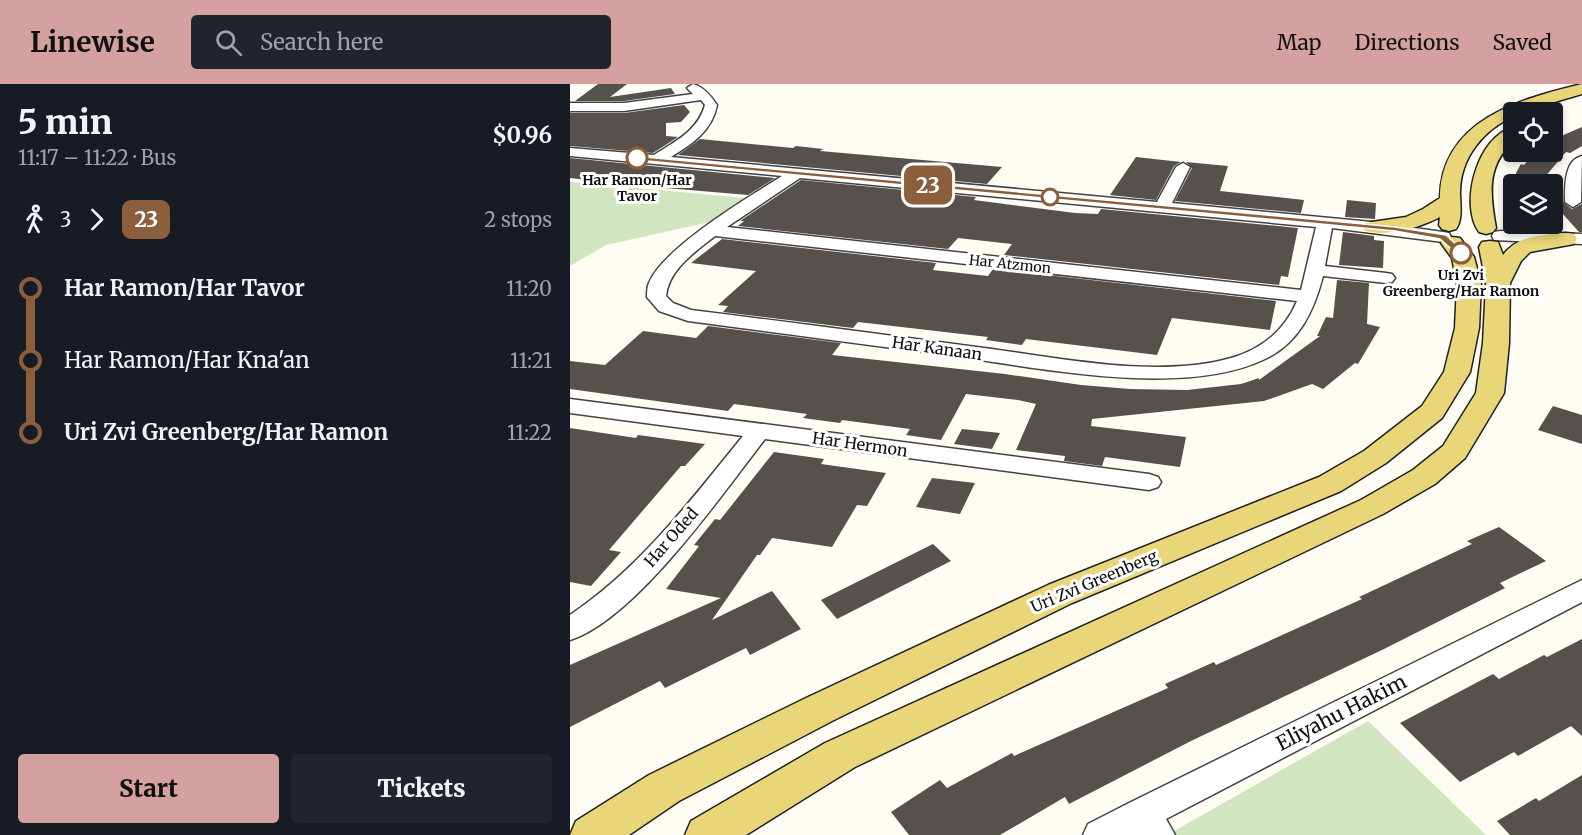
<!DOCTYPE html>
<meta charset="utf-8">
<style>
:root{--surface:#171b24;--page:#20242c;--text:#f1f3f6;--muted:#9ea1a6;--accent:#d4a0a0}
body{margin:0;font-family:Merriweather,serif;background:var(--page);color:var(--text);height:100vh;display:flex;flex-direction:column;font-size:22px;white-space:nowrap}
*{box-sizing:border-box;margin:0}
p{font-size:20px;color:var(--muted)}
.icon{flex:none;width:33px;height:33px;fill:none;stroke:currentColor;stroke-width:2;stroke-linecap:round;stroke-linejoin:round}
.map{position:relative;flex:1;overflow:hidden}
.details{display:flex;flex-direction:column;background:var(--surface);width:570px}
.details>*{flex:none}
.badge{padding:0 12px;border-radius:9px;font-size:21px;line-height:39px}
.buttons{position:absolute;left:933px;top:18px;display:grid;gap:12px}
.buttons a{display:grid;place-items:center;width:60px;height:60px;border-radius:6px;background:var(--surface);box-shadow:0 3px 9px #0003;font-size:30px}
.map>.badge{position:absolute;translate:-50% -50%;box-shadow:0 0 0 3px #fff}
.legs{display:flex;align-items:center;gap:9px;height:66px;padding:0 18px;font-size:20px}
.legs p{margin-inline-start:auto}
.overview{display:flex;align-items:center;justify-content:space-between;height:102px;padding:0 18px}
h1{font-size:33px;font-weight:800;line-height:45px}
.button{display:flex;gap:12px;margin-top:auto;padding:12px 18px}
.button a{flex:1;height:69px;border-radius:6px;background:var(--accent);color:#111;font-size:24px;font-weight:800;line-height:69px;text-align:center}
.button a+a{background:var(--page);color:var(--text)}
ul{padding:0 18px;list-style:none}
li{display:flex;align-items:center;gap:21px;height:72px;font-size:22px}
li i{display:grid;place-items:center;width:9px;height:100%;margin:0 8px;background:currentColor}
li i::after{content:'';width:15px;height:15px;margin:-8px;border:4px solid;border-radius:50%;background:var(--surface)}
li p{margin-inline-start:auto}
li:first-child i{background:linear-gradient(#0000 50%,currentColor 0)}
li:last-child i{background:linear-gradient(currentColor 50%,#0000 0)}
header{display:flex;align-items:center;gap:36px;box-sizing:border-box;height:84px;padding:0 30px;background:var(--accent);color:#111}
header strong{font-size:28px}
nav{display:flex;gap:33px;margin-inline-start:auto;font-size:21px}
.search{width:420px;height:54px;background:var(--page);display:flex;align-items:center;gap:15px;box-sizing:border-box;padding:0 21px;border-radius:6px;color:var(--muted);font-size:22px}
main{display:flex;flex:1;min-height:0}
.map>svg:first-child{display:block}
</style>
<header>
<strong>Linewise</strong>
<div class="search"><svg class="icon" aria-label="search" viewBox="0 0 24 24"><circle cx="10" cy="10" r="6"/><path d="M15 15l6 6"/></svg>Search here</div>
<nav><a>Map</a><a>Directions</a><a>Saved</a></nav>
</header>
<main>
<section class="details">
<div class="overview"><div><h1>5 min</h1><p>11:17 – 11:22 · Bus</p></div><b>$0.96</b></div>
<div class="legs"><svg class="icon" aria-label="walk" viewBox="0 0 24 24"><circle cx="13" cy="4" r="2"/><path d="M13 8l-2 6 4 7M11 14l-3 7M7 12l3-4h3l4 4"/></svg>3<svg class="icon" aria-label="forward" viewBox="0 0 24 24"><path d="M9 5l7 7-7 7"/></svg><b class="badge" style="background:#8b5e3c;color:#fff">23</b><p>2 stops</p></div>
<ul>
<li><i style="color:#8b5e3c"></i><b>Har Ramon/Har Tavor</b><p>11:20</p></li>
<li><i style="color:#8b5e3c"></i><span>Har Ramon/Har Kna'an</span><p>11:21</p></li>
<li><i style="color:#8b5e3c"></i><b>Uri Zvi Greenberg/Har Ramon</b><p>11:22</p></li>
</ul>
<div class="button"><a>Start</a><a>Tickets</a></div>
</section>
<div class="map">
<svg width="1012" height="751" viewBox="0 0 1012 751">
<rect width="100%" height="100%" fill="#fefcf3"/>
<path fill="#d0e5c0" d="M0 98 176 114 144 137 36 161 0 182Z
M798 637 916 751H597Z"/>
<path fill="#57514d" d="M28 0H57L40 13 101 4 105 10 54 17H5Z
M114 21 120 28 111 38 96 39V52L108 53 83 69 0 62V29H54Z
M1012 43V62L1000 69 996 68 969 100H946V89L951 80 954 81 965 68H982V56Z
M130 55 223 64 226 62 253 65 250 67 432 83 417 100 108 71Z
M566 73 611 78 604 82 586 116 540 111Z
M0 74 205 94 178 111 60 101 0 94Z
M616 78 658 82 650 107 734 116 731 129 605 117 622 84Z
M231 96 406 113 404 116 505 129 528 130 531 125 728 144 718 193 711 192 709 201 434 171 442 160 388 154 378 165 168 142 174 137H170Z
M982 103 993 104V118L1002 125 1012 120V148H1009L982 118Z
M777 116 806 119 805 135 775 133Z
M773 148 804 152V156L814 157 813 184 769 181Z
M152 155 366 179 363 186 418 192 423 185 706 217 700 246 602 234 587 271 456 255 452 261 416 256 418 253 288 238 283 244 153 228 158 222 148 221 186 187 121 179Z
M767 196 799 199 797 240 810 243 788 280 785 279 753 305 742 300 694 317 522 335 521 342 616 353 610 383 535 373 532 382 494 377 495 372 446 366 466 320 448 316 396 310 371 356 336 351 340 345 272 336 270 339 233 334 237 330 164 320 158 327 0 305V277L35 281 73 247 126 254 138 242 271 259 262 271 435 290 511 301 560 305 617 306 671 300 689 294V296L750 252H747L756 233 763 234Z
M983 322 1012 331V360L968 346Z
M0 344 66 354 68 351 135 360 115 382H111L39 466 51 468 21 502 0 498Z
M392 345 430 349 422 365 384 360Z
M204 368 254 375 251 380 316 389 297 422 287 421 262 463 202 454 190 471H187L142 536 202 507 231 545 180 571 176 564 95 604 90 597 0 643V581L151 514 96 505 129 462 124 461 145 435 150 436Z
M362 394 405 399 390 430 346 423Z
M929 443 976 477 930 499 935 504 814 565 621 657 499 720 495 713 430 751H339L321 728 370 696 377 704 442 669 444 672 598 604 595 600 644 578 646 581 792 515 789 513 902 460 897 457Z
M363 460 381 477 267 535 251 516Z
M1012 555V652L1001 642 948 672 944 668 890 698 830 639 923 590 929 595 974 571 977 573Z
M1012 691V751H940L927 737 966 714 969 717Z"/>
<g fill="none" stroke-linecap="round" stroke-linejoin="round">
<defs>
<path id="minor" d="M123 0C134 3 141 12 147 21 142 47 122 60 101 73L587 118 606 83 613 79 620 83 602 119 802 138 873 148 879 149 881 153 879 157 873 158 762 144 755 182 816 189 822 190 825 194 822 198 816 199 753 192C744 227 729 259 695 275 612 315 465 283 376 271 290 260 204 248 118 237L89 227 77 213C77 209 77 203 79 199 93 164 179 113 212 92L0 72V64L84 71C104 58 128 47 135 21L131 16 54 27H0V19H54L123 10 117 4ZM230 94 746 143 731 206 157 143ZM145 152 727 217C715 246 692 265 661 274 587 295 490 274 414 264 316 251 219 238 121 226L103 219 96 212C99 185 125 168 145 152Z
M1012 72 1011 118 1003 123 995 118C995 103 994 76 1012 72Z
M930 147 1012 150V160L924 156 922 152 924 148Z
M0 315 579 390 588 393 591 398 588 403 579 406 195 355C153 409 65 536 0 556V531C70 484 121 416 173 352L0 329Z
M1012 496V518L596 735 605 751H513L518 740 559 719Z"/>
<path id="major" d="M1012 0V10L951 28H944V32C913 46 890 74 890 109 890 120 893 135 886 145L879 147 872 145 869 141 870 133C849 144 818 153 795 147L792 143 795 139 836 133 853 125 870 114C871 36 950 15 1012 0Z
M944 43V57C916 81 920 111 926 144L923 148 916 150 909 148C889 120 907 52 944 43Z
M996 149 1004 150 1007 155 1004 160 960 168 951 177 940 199 939 259 934 309 895 374 865 400 813 430 285 683 176 751H115L121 737 255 659 791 416 843 386 873 362 906 309 913 259 916 199 909 163 912 158 920 157 928 158 933 171C948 151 973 151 996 149Z
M882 153 890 154 904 173 911 200 909 244 900 288 872 334 816 379 771 407 502 519 264 636 109 717 59 751H0L6 737 79 691 236 614 478 501 749 393 794 367 852 322 874 288 885 244 887 200 882 174 871 159 874 154Z"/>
</defs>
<use href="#minor" stroke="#424242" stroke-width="3"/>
<use href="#major" stroke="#202020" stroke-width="3"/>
<use href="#minor" fill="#fff" fill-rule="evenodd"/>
<use href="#major" fill="#e9d678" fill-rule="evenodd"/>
</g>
<path fill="#8b5e3c" stroke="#fff" stroke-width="1.5" d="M64 72 825 143 876 151 895 169 888 171 870 155 825 147 67 76Z"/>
<g fill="#fff" stroke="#8b5e3c" stroke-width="3">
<circle cx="67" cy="74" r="10"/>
<circle cx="480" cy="113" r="8"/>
<circle cx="891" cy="169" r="10"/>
</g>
<g text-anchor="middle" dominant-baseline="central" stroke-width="6" stroke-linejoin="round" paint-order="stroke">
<g font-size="14" font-weight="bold" fill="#0f0f0f" stroke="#fff">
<text x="67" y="96">Har Ramon/Har<tspan x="67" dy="16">Tavor</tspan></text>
<text x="891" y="191">Uri Zvi<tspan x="891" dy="16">Greenberg/Har Ramon</tspan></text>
</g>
<g font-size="14" fill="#0f0f0f" stroke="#fff">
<text transform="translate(440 180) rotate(6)">Har Atzmon</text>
</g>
<g font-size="16" fill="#0f0f0f" stroke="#fff">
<text transform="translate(367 264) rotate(8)">Har Kanaan</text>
<text transform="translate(290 360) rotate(8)">Har Hermon</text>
<text transform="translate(101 453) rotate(-49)">Har Oded</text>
<text transform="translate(524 497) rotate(-23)">Uri Zvi Greenberg</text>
</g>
<g font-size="20" fill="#0f0f0f" stroke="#fff">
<text transform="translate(771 628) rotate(-27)">Eliyahu Hakim</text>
</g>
</g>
</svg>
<div class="buttons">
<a><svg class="icon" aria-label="locate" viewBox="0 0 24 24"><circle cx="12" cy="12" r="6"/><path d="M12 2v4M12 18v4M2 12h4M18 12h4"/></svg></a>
<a><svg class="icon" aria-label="layers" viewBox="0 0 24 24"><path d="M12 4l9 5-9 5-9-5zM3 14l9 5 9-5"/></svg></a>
</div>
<b class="badge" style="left:358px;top:101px;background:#8b5e3c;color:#fff">23</b>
</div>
</main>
